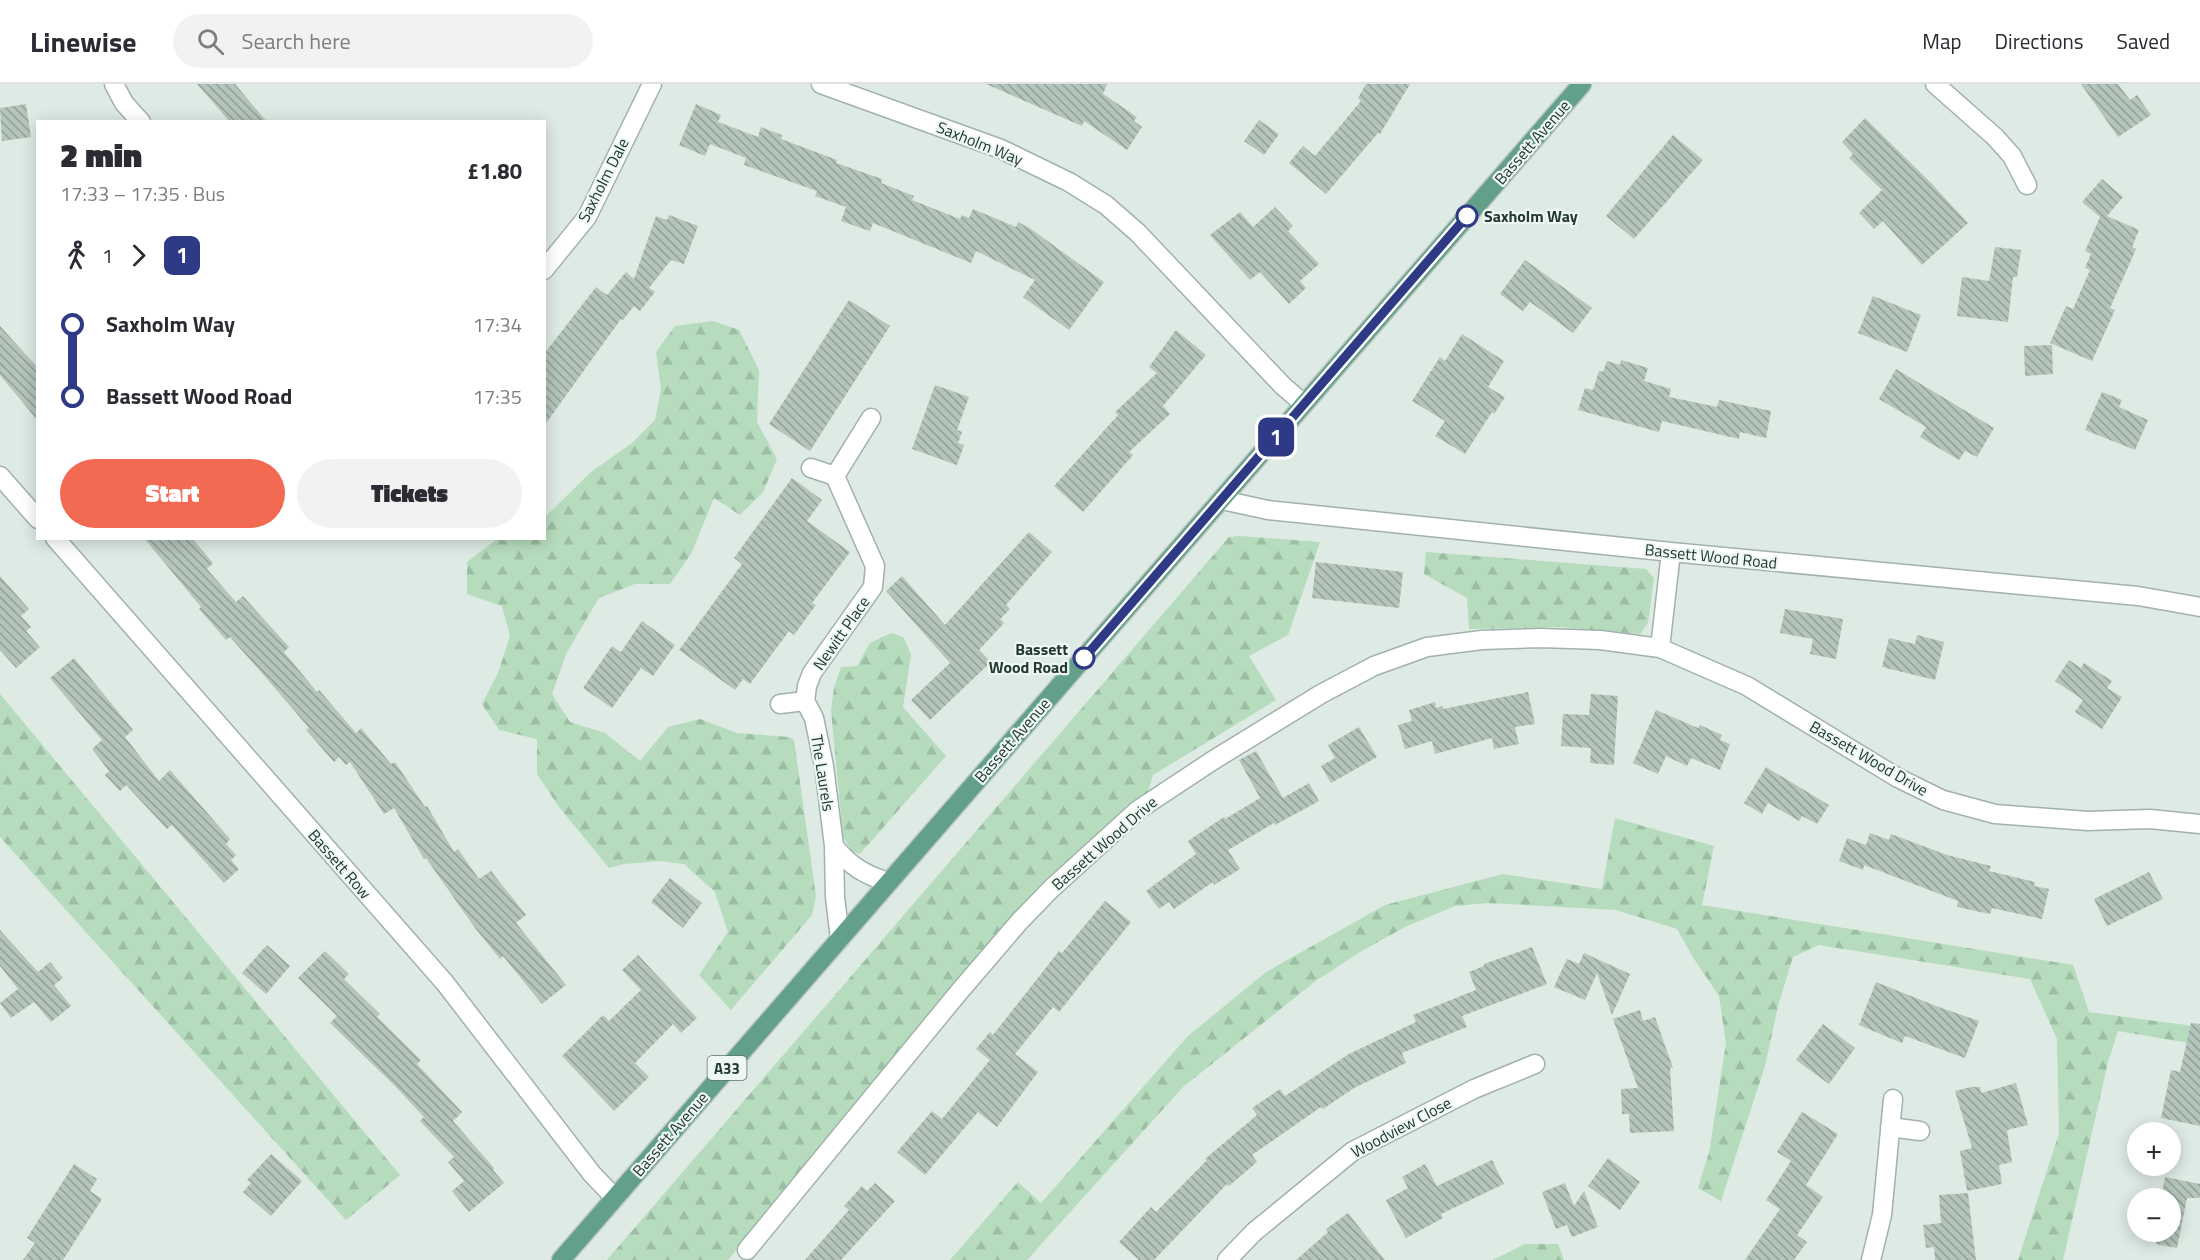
<!DOCTYPE html>
<meta charset="utf-8">
<style>
:root{--surface:#fff;--page:#f2f2f3;--text:#2b2b33;--muted:#7c7c81;--line:#e1e1e2;--accent:#f36a53}
body{margin:0;font-family:"Titillium Web",sans-serif;background:var(--page);color:var(--text);height:100vh;display:flex;flex-direction:column;font-size:22px;white-space:nowrap}
*{box-sizing:border-box;margin:0}
p{font-size:20px;color:var(--muted)}
.icon{flex:none;width:33px;height:33px;fill:none;stroke:currentColor;stroke-width:2;stroke-linecap:round;stroke-linejoin:round}
.map{position:relative;flex:1;overflow:hidden}
.sheet{position:absolute;left:36px;top:36px;width:510px;height:420px;display:flex;flex-direction:column;background:var(--surface);border-radius:0px;box-shadow:0 3px 15px #0003}
.sheet>*{flex:none}
.badge{padding:0 12px;border-radius:9px;font-size:21px;line-height:39px}
.controls{position:absolute;left:2127px;top:1038px;display:grid;gap:12px}
.controls a{display:grid;place-items:center;width:54px;height:54px;border-radius:50%;background:var(--surface);box-shadow:0 3px 15px #0003;font-size:30px}
.map>.badge{position:absolute;translate:-50% -50%;box-shadow:0 0 0 3px #fff}
.legs{display:flex;align-items:center;gap:9px;height:66px;padding:0 24px;font-size:20px}
.legs p{margin-inline-start:auto}
.head{display:flex;align-items:center;justify-content:space-between;height:102px;padding:0 24px}
h1{font-size:33px;font-weight:800;line-height:45px}
.action{display:flex;gap:12px;margin-top:auto;padding:12px 24px}
.action a{flex:1;height:69px;border-radius:36px;background:var(--accent);color:#fff;font-size:24px;font-weight:800;line-height:69px;text-align:center}
.action a+a{background:var(--page);color:var(--text)}
ul{padding:0 24px;list-style:none}
li{display:flex;align-items:center;gap:21px;height:72px;font-size:22px}
li i{display:grid;place-items:center;width:9px;height:100%;margin:0 8px;background:currentColor}
li i::after{content:'';width:15px;height:15px;margin:-8px;border:4px solid;border-radius:50%;background:var(--surface)}
li p{margin-inline-start:auto}
li:first-child i{background:linear-gradient(#0000 50%,currentColor 0)}
li:last-child i{background:linear-gradient(currentColor 50%,#0000 0)}
header{display:flex;align-items:center;gap:36px;box-sizing:border-box;height:84px;padding:0 30px;background:var(--surface);border-bottom:2px solid var(--line)}
header strong{font-size:28px}
nav{display:flex;gap:33px;margin-inline-start:auto;font-size:21px}
.search{width:420px;height:54px;background:var(--page);display:flex;align-items:center;gap:15px;box-sizing:border-box;padding:0 21px;border-radius:33px;color:var(--muted);font-size:22px}
.map>svg:first-child{display:block}
</style>
<header>
<strong>Linewise</strong>
<div class="search"><svg class="icon" aria-label="search" viewBox="0 0 24 24"><circle cx="10" cy="10" r="6"/><path d="M15 15l6 6"/></svg>Search here</div>
<nav><a>Map</a><a>Directions</a><a>Saved</a></nav>
</header>
<div class="map">
<svg width="2200" height="1176" viewBox="0 0 2200 1176">
<defs>
<pattern id="forest-firs" width="22" height="20" patternUnits="userSpaceOnUse" patternTransform="scale(1.5)"><rect width="22" height="20" fill="#b6dcbd"/><path d="M5 1l3.5 6h-7zM16 11l3.5 6h-7z" fill="#9cbea3"/></pattern>
<pattern id="building-back-hatch" width="6" height="6" patternUnits="userSpaceOnUse" patternTransform="scale(1.5)"><rect width="6" height="6" fill="#b4c5bc"/><path d="M-1 5l2 2M0 0l6 6M5-1l2 2" fill="none" stroke="#92a199"/></pattern>
</defs>
<rect width="100%" height="100%" fill="#deeae4"/>
<path fill="url(#forest-firs)" d="M713 237 739 246 759 286 757 338 777 375 763 408 740 431 714 414 691 470 670 500H635L599 514 567 568 552 610 570 638 605 649 640 677 668 643 700 635 737 649 789 653 794 656 816 812 812 831 731 926 699 891 728 848 715 808 684 780 661 777 624 780 609 784 559 723 537 690V655L499 646 482 620 498 589 510 552 502 522 467 510V478L497 455 544 454 545 433 591 388 632 359 655 336 661 305 656 268 675 242Z
M1240 452 1320 458 1288 551 1249 572 1276 616 1153 691 1148 708 1106 743 1024 818 728 1176H607L1229 453Z
M1426 468 1646 485 1654 494 1648 539 1640 550 1560 543 1469 545 1467 514 1424 490Z
M891 549 903 553 911 570 903 623 946 672 860 770 852 767 843 753 831 626 834 604 841 583 857 582 870 559Z
M0 610 400 1091 346 1136 0 753Z
M1615 734 1714 762 1702 821 2073 881 2089 928 2200 943V961L2118 947 2108 978 2063 1176H2018L2059 1049 2057 955 2030 895 1819 861 1793 873 1778 922 1765 982 1721 1117 1698 1104 1709 1069 1726 959 1719 912 1694 875 1677 845 1616 826 1488 819 1455 822 1405 843 1360 868 1317 896 1183 1003 1027 1176H950L1018 1098 1041 1119 1188 952 1266 888 1385 821 1503 790 1602 805Z
M1525 1160H1558L1564 1176H1493Z"/>
<path fill="url(#building-back-hatch)" d="M197 0H235L267 38H230Z
M986 0H1107L1103 10 1137 33 1134 37 1142 43 1127 66 1084 37 1082 42Z
M1366 0H1410L1380 50 1378 49 1326 110 1289 79 1303 62 1315 72 1361 17 1358 14Z
M2081 0H2118L2130 16 2137 11 2151 31 2118 53Z
M26 20 31 53 2 57 0 24Z
M696 20 721 31 718 38 758 53 761 43 782 51 781 55 837 76 836 79 882 95 881 99 914 112 912 116 960 135 962 131 969 134 973 125 1016 143 1018 138 1031 145 1104 198 1069 246 1023 213 1035 196 976 167 971 179 873 139 870 147 841 137 846 123 815 112 817 107 744 81 746 74 710 60 705 72 679 61Z
M1865 34 1931 99 1968 139 1922 181 1883 137 1874 145 1859 129 1882 106 1849 74 1853 70 1842 58Z
M1259 36 1279 50 1264 71 1244 57Z
M1673 51 1703 76 1634 155 1606 132Z
M2102 95 2123 113 2107 132 2139 146 2132 163 2136 165 2110 224 2115 226 2092 277 2050 259 2066 222 2073 225 2090 186 2085 184 2091 170 2085 167 2100 133 2082 118Z
M1275 123 1293 142 1288 147 1319 180 1300 197 1306 204 1289 220 1260 188 1250 196 1210 151 1240 128 1253 143Z
M669 131 698 142 684 180 671 176 649 204 655 208 640 227 634 222 623 236 621 235 544 342V270L596 203 607 211 626 188 634 195 656 132 667 136Z
M1995 163 2021 166 2017 193H2013L2008 238 1957 232 1962 193 1989 197Z
M1525 176 1592 224 1573 249 1530 218 1523 227 1500 210Z
M1873 212 1921 231 1907 268 1858 249Z
M849 216 890 242 810 367 769 340Z
M0 242 38 284V337L0 291Z
M1176 246 1206 271 1163 322 1170 330 1129 368 1133 371 1083 428 1054 402 1118 331 1115 328 1157 289 1149 283Z
M1462 250 1504 277 1488 303 1505 313 1494 330 1492 328 1465 370 1435 352 1445 337 1412 317 1440 273 1445 277Z
M2052 261 2053 290 2025 292 2024 262Z
M1621 276 1648 284 1644 297 1671 305 1669 313 1717 323 1719 316 1771 327 1766 354 1740 348 1739 355 1662 337 1659 348 1578 326 1585 304 1593 306 1599 287 1603 288 1607 277 1620 281Z
M1896 285 1994 344 1977 373 1965 367 1959 376 1920 353 1926 343 1879 315Z
M935 301 969 313 957 346 962 348 958 359 964 361 957 381 912 365Z
M2102 308 2122 316 2119 323 2148 336 2135 366 2085 346Z
M792 394 822 416 807 437 850 468 812 519 816 521 794 551 789 547 750 600 743 595 735 606 679 566 742 480 734 474Z
M1029 448 1052 468 1006 521 1010 525 1000 535 1004 539 979 566 991 578 930 636 911 616 950 579 886 507 902 492 945 541Z
M144 454H192L213 479 207 485 236 518 243 512 289 563 284 568 317 608 319 606 356 649 361 644 391 680 395 678 425 723 427 722 454 768 458 765 479 795 491 787 526 831 516 839 566 901 542 920 503 872 500 875 475 844 426 774 424 775 394 724 384 730 350 678 346 681 339 673 334 678 306 646 309 644 261 588 230 553 226 556 199 525 201 523Z
M1316 478 1403 488 1399 524 1312 514Z
M0 492 29 525 21 532 31 543 26 547 40 563 16 584 0 566Z
M1785 525 1843 535 1836 575 1810 570 1813 555 1780 549Z
M642 537 675 561 653 592 641 584 612 624 583 604 612 562 621 568Z
M1917 551 1944 558 1935 596 1882 583 1889 554 1915 560Z
M74 574 133 646 125 653 159 697 170 686 230 755 226 760 236 771 231 776 239 785 224 799 172 741 167 745 126 701 120 707 105 691 109 687 92 665 102 656 50 594Z
M2069 576 2081 584 2084 579 2112 597 2107 604 2122 613 2102 645 2075 628 2083 616 2055 597Z
M1528 608 1535 640 1515 643 1519 660 1494 665 1492 654 1435 670 1432 657 1405 665 1398 641 1412 637 1409 626 1435 618 1436 624 1442 622 1443 625Z
M1591 610 1618 612 1614 681 1590 679 1591 664 1561 662 1563 630 1589 631Z
M1656 626 1698 644 1700 641 1722 651 1720 656 1730 660 1720 686 1691 674 1687 682 1666 672 1658 690 1633 679Z
M1359 643 1377 673 1331 699 1321 682 1335 674 1328 661Z
M1256 667 1283 714 1309 699 1319 717 1275 741 1274 739 1228 766 1240 785 1214 801 1213 798 1174 825 1169 818 1159 825 1146 807 1196 770 1188 757 1224 733 1225 735 1260 714 1239 676Z
M1766 683 1829 721 1817 740 1802 732 1799 737 1768 719 1762 730 1744 719Z
M1870 749 1889 756 1891 750 1947 771 1991 782 1989 787 2035 798 2034 802 2049 805 2042 835 1992 824 1990 830 1957 823 1958 817 1864 781 1863 786 1839 777 1847 754 1866 761Z
M2149 788 2163 815 2107 842 2094 815Z
M670 794 702 819 683 844 651 818Z
M1105 817 1131 838 1059 928 1053 923 1015 970 1038 988 997 1043 978 1028 925 1091 897 1068 932 1027 942 1035 990 976 976 965 990 948 993 951 1059 867 1062 869Z
M0 846 38 888 50 878 63 894 54 901 71 922 51 938 34 918 11 934 0 919 18 905 0 882Z
M267 861 290 882 266 910 242 889Z
M1532 863 1547 900 1462 932 1467 943 1402 969 1406 979 1354 1004 1323 1025 1321 1023 1252 1071 1257 1078 1229 1102 1227 1100 1154 1176H1139L1119 1158 1151 1123 1156 1128 1207 1076 1205 1075 1257 1031 1252 1024 1280 1005 1285 1012 1349 970 1416 938 1413 931 1476 906 1469 888 1484 882V880Z
M325 867 349 890 344 895 380 930 377 933 421 976 417 980 462 1028 453 1037 494 1084 493 1086 504 1099 469 1128 452 1107 464 1097 448 1078 454 1073 420 1037 424 1033 395 1002 330 939 337 932 298 894Z
M1584 869 1630 890 1612 931 1597 889 1585 916 1554 903 1567 875 1579 880Z
M638 871 697 934 681 949 673 940 635 979 649 993 614 1027 562 972 603 931 609 937 641 906 622 886Z
M1876 898 1936 922 1979 937 1965 974 1905 952 1902 959 1859 941Z
M1640 926 1643 937 1655 933 1673 984H1670L1674 1047 1630 1049 1629 1030H1622L1621 1005 1638 1004 1613 935Z
M2191 939 2200 940V1042L2161 1034 2171 986 2180 988Z
M1823 940 1855 964 1829 1000 1796 976Z
M2016 999 2028 1041 2007 1046 2012 1078 1999 1081 2002 1100 1967 1107 1960 1067 1972 1064 1955 1007 1971 1003H1980L1981 1009Z
M1802 1028 1838 1050 1806 1101 1823 1113 1797 1151 1807 1158 1794 1176H1745L1780 1125 1766 1116 1791 1077 1777 1068Z
M271 1070 302 1097 271 1132 243 1108 251 1099 247 1096Z
M1608 1074 1640 1098 1620 1126 1588 1102Z
M1492 1076 1504 1100 1441 1130 1443 1134 1406 1154 1386 1116 1408 1104 1402 1093 1425 1080 1437 1102Z
M74 1080 97 1095 90 1107 102 1115 63 1176H23L35 1159 27 1154Z
M2165 1093 2200 1100V1114H2187L2177 1164 2156 1160 2159 1148H2170V1114H2161Z
M875 1099 895 1117 841 1176H805L849 1126 844 1122 862 1102 867 1107Z
M1565 1099 1574 1122 1584 1107 1598 1143 1572 1153 1567 1141 1556 1145 1542 1108Z
M1968 1109 1976 1176H1935L1934 1163 1926 1164 1923 1141 1941 1139 1939 1111Z
M1348 1129 1385 1176H1296L1328 1148 1326 1145Z"/>
<g fill="none" stroke-linecap="round" stroke-linejoin="round">
<defs>
<path id="minor" d="M114 0 124 19 141 38
M821 0 1001 65 1069 98 1106 121 1138 149 1283 302 1304 320
M1935 0 1995 53 2012 72 2027 101
M544 186 587 133 652 0
M811 384 835 392
M0 392 38 435
M1222 416 1268 426 1671 468 2138 512 2200 523
M55 454 445 899 592 1090 615 1114
M1660 564 1671 468
M805 617 807 602 812 589 873 503 875 482 835 392 871 334
M805 617 814 634 824 682 834 762 835 813 840 855
M780 620 805 617
M834 762C850 782 865 791 888 798
M1890 1043 1920 1047
M747 1166 959 908 1019 838 1051 805 1138 726 1212 677 1321 610 1374 582 1427 563 1482 556 1541 554 1600 556 1660 564 1747 602 1898 694 1943 716 1995 730 2088 737 2150 735 2200 740
M1227 1176 1254 1148 1353 1067 1474 1005 1535 980
M1871 1176 1882 1131 1893 1015"/>
<path id="major" d="M561 1176 1582 0"/>
</defs>
<use href="#minor" stroke="#a1b2aa" stroke-width="21"/>
<use href="#major" stroke="#bcc4c1" stroke-width="21"/>
<use href="#minor" stroke="#fff" stroke-width="18"/>
<use href="#major" stroke="#62a08a" stroke-width="18"/>
</g>
<g fill="none" stroke-linecap="round" stroke-linejoin="round">
<defs>
<path id="line-1" d="M1084 574 1467 132"/>
</defs>
<use href="#line-1" stroke="#fff" stroke-width="14"/>
<use href="#line-1" stroke="#2e3a86" stroke-width="9"/>
</g>
<g fill="#fff" stroke="#2e3a86" stroke-width="3">
<circle cx="1467" cy="132" r="10"/>
<circle cx="1084" cy="574" r="10"/>
</g>
<g text-anchor="middle" dominant-baseline="central" stroke-width="4.5" stroke-linejoin="round" paint-order="stroke">
<rect fill="#eff7f2" stroke="#5e736a" stroke-width="1.5" x="707.5" y="972" width="39" height="24" rx="4.5"/>
<g font-size="15" font-weight="bold" fill="#203a30">
<text x="727" y="984">A33</text>
</g>
<g font-size="16" fill="#203a30" stroke="#eff7f2">
<text transform="translate(1532 58) rotate(-49)">Bassett Avenue</text>
<text transform="translate(980 59) rotate(22)">Saxholm Way</text>
<text transform="translate(603 96) rotate(-63)">Saxholm Dale</text>
<text transform="translate(1711 472) rotate(6)">Bassett Wood Road</text>
<text transform="translate(841 549) rotate(-55)">Newitt Place</text>
<text transform="translate(1012 656) rotate(-49)">Bassett Avenue</text>
<text transform="translate(1869 674) rotate(30)">Bassett Wood Drive</text>
<text transform="translate(823 689) rotate(81)">The Laurels</text>
<text transform="translate(1104 759) rotate(-41)">Bassett Wood Drive</text>
<text transform="translate(340 780) rotate(49)">Bassett Row</text>
<text transform="translate(1401 1043) rotate(-28)">Woodview Close</text>
<text transform="translate(670 1050) rotate(-49)">Bassett Avenue</text>
</g>
<g font-size="16" font-weight="bold" fill="#203a30" stroke="#eff7f2" text-anchor="start">
<text x="1484" y="132">Saxholm Way</text>
<text x="1068" y="565" text-anchor="end">Bassett<tspan x="1068" dy="18">Wood Road</tspan></text>
</g>
</g>
</svg>
<div class="controls">
<a>+</a>
<a>−</a>
</div>
<b class="badge" style="left:1276px;top:353px;background:#2e3a86;color:#fff">1</b>
<section class="sheet">
<div class="head"><div><h1>2 min</h1><p>17:33 – 17:35 · Bus</p></div><b>£1.80</b></div>
<div class="legs"><svg class="icon" aria-label="walk" viewBox="0 0 24 24"><circle cx="13" cy="4" r="2"/><path d="M13 8l-2 6 4 7M11 14l-3 7M7 12l3-4h3l4 4"/></svg>1<svg class="icon" aria-label="forward" viewBox="0 0 24 24"><path d="M9 5l7 7-7 7"/></svg><b class="badge" style="background:#2e3a86;color:#fff">1</b></div>
<ul>
<li><i style="color:#2e3a86"></i><b>Saxholm Way</b><p>17:34</p></li>
<li><i style="color:#2e3a86"></i><b>Bassett Wood Road</b><p>17:35</p></li>
</ul>
<div class="action"><a>Start</a><a>Tickets</a></div>
</section>
</div>
